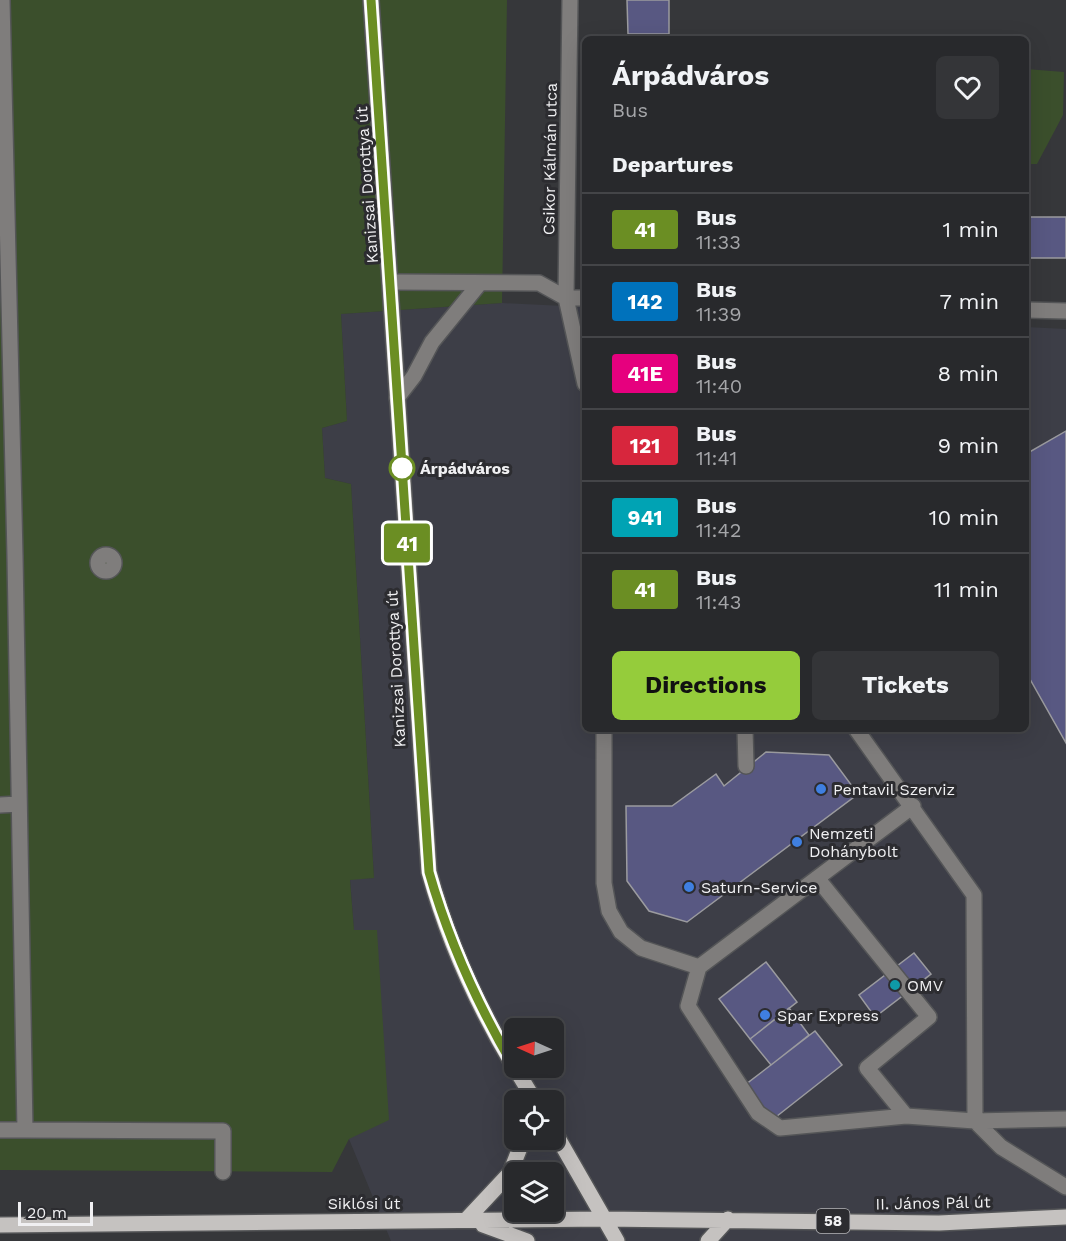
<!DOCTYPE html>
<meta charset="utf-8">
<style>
:root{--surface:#28292c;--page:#343538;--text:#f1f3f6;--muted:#a5a6a9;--line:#444548;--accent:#95cc3b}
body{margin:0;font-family:"Work Sans",sans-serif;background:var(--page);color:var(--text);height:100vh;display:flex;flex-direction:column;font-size:22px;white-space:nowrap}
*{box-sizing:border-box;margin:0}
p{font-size:20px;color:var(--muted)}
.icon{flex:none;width:33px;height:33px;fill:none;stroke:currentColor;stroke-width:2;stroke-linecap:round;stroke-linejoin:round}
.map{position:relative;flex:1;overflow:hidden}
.panel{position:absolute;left:582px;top:36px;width:447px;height:696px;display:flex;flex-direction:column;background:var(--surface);border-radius:9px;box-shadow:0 6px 24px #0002,0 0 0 2px var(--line)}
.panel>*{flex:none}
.badge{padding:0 12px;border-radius:4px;font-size:21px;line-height:39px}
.needle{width:39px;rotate:273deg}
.buttons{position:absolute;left:504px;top:1018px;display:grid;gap:12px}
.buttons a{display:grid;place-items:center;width:60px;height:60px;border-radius:9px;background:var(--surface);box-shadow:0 6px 24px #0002,0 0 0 2px var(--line);font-size:30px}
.scale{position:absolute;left:18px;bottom:15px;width:75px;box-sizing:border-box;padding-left:6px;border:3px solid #f0f0f2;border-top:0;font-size:16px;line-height:21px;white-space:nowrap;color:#f0f0f2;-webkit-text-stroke:4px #2c2c30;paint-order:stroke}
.map>.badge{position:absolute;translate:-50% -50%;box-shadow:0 0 0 3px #fff}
h2{padding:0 30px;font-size:22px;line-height:54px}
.round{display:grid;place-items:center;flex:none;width:63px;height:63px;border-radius:9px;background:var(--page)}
.summary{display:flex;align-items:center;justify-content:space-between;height:102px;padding:0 30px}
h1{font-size:28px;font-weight:700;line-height:45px}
.cta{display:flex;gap:12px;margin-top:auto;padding:12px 30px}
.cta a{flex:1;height:69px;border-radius:9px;background:var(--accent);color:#111;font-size:24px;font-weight:700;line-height:69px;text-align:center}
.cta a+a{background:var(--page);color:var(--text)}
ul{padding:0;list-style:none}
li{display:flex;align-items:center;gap:18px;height:72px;padding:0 30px;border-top:2px solid var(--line)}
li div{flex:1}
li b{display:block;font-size:22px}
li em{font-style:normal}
li .badge{min-width:66px;font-weight:700;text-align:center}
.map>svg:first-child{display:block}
</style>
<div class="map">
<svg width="1066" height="1241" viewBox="0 0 1066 1241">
<rect width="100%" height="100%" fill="#36373a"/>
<path fill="#3d3e47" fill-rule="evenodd" d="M502 303 585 307V729H1026V327L1066 329V1241H391L349 1139 377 930 354 931 350 879 374 878 351 484 325 478 322 428 347 421 341 314ZM514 1029H554V1068H514ZM514 1101H554V1140H514ZM514 1173H554V1212H514Z"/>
<path fill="#3b4f2c" d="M0 0H507L502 303 341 314 347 421 322 428 325 478 351 484 374 878 350 880 354 930H377L389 1120 349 1139 332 1172 0 1170Z
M1026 69 1064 72 1063 115 1037 164H1026Z"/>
<path fill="#585882" stroke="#9b9b9f" stroke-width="1.5" d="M627 0H669V34H628Z
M628 34H669V39H628Z
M1026 217H1066V258H1026Z
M1066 431V743L1026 672V454Z
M766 752 829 755 858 794 687 922 649 911 627 881 626 806H672L716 774 724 786Z
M914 953 931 974 875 1017 859 995Z
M766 962 797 1002 750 1039 719 999Z
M789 1008 809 1035 771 1065 750 1039Z
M815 1031 842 1065 772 1120 745 1085Z"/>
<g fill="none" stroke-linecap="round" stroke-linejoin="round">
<defs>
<path id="minor" d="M570 0 566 298 585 384
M391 282 539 283 566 298
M566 298H585
M1026 310 1066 311
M397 398 414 376 432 342 480 283
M98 563a8 8 0 1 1 16 0a8 8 0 1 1-16 0Z
M604 729V883L609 911 621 932 641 948 699 967
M745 729 746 766
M856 729 974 895 975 1121 1001 1147 1066 1187
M0 805 18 804
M913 806 699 967 688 1006 758 1113 780 1128 906 1116 975 1121 1066 1119
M817 878 929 1017 867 1068 906 1116
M0 1130H25L15 556 2 0
M25 1130 223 1131V1172"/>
<path id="major" d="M371 0 429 872C448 942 477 1005 514 1067
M515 1068 535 1101
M554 1131 617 1241
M466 1220 510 1173 523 1140
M0 1225 604 1219 939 1223 1066 1217
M483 1225 527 1241
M708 1241 728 1219"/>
</defs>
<use href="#minor" stroke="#545557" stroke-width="18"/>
<use href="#major" stroke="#545557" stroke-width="18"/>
<use href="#minor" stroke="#7f7d7c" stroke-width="15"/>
<use href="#major" stroke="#c5c2c0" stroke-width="15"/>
</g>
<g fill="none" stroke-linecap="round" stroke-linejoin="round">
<defs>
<path id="line" d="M371 0 429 872C449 942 477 1004 514 1067"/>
</defs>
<use href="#line" stroke="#fff" stroke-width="14"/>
<use href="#line" stroke="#6b8e23" stroke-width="9"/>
</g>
<circle fill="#fff" stroke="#6b8e23" stroke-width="3" cx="402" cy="468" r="12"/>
<g fill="#3f7fe0" stroke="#2c2c30" stroke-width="2">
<circle cx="821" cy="789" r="6"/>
<circle cx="797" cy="842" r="6"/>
<circle cx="689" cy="887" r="6"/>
<circle cx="765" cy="1015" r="6"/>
</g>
<circle fill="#0f9aa8" stroke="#2c2c30" stroke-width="2" cx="895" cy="985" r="6"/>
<g text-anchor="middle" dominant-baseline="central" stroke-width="6" stroke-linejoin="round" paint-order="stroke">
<rect fill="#2c2c30" stroke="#b5b5b8" stroke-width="1.5" x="816.5" y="1209" width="33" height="24" rx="4.5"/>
<g font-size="15" font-weight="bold" fill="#f0f0f2">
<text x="833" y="1221">58</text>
</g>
<g font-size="16" fill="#f0f0f2" stroke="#2c2c30">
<text transform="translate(550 159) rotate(-89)">Csikor Kálmán utca</text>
<text transform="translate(367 185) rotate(-94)">Kanizsai Dorottya út</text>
<text transform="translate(396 669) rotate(-93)">Kanizsai Dorottya út</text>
<text x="364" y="1203">Siklósi út</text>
<text transform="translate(933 1203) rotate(-1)">II. János Pál út</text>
</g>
<g font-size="16" font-weight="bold" fill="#f0f0f2" stroke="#2c2c30" text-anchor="start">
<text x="420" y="468">Árpádváros</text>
</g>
<g font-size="16" fill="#f0f0f2" stroke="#2c2c30" text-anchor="start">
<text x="833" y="789">Pentavil Szerviz</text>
<text x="809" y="833">Nemzeti<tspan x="809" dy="18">Dohánybolt</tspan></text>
<text x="701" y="887">Saturn-Service</text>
<text x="907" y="985">OMV</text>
<text x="777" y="1015">Spar Express</text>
</g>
</g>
</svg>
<div class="buttons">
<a><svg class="needle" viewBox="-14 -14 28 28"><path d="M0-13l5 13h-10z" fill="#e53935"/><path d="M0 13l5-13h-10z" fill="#a5a6a9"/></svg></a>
<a><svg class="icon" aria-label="locate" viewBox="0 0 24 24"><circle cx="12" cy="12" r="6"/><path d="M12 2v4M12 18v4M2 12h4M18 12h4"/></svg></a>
<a><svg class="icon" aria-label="layers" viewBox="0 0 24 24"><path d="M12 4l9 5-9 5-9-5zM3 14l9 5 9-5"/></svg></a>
</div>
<div class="scale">20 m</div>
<b class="badge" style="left:407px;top:543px;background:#6b8e23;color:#fff">41</b>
<section class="panel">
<div class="summary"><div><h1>Árpádváros</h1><p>Bus</p></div><a class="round"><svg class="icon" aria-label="heart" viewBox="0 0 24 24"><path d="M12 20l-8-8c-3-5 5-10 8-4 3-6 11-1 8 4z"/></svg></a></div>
<h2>Departures</h2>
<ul>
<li><span class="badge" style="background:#6b8e23;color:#fff">41</span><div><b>Bus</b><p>11:33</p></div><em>1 min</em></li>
<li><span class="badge" style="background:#0072bc;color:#fff">142</span><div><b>Bus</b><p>11:39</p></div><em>7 min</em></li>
<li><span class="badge" style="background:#e6007e;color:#fff">41E</span><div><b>Bus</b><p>11:40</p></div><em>8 min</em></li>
<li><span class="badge" style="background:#d7263d;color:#fff">121</span><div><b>Bus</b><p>11:41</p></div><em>9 min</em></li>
<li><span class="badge" style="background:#00a3b4;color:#fff">941</span><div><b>Bus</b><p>11:42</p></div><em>10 min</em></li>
<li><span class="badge" style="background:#6b8e23;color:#fff">41</span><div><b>Bus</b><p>11:43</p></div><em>11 min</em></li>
</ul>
<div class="cta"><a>Directions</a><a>Tickets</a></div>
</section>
</div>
